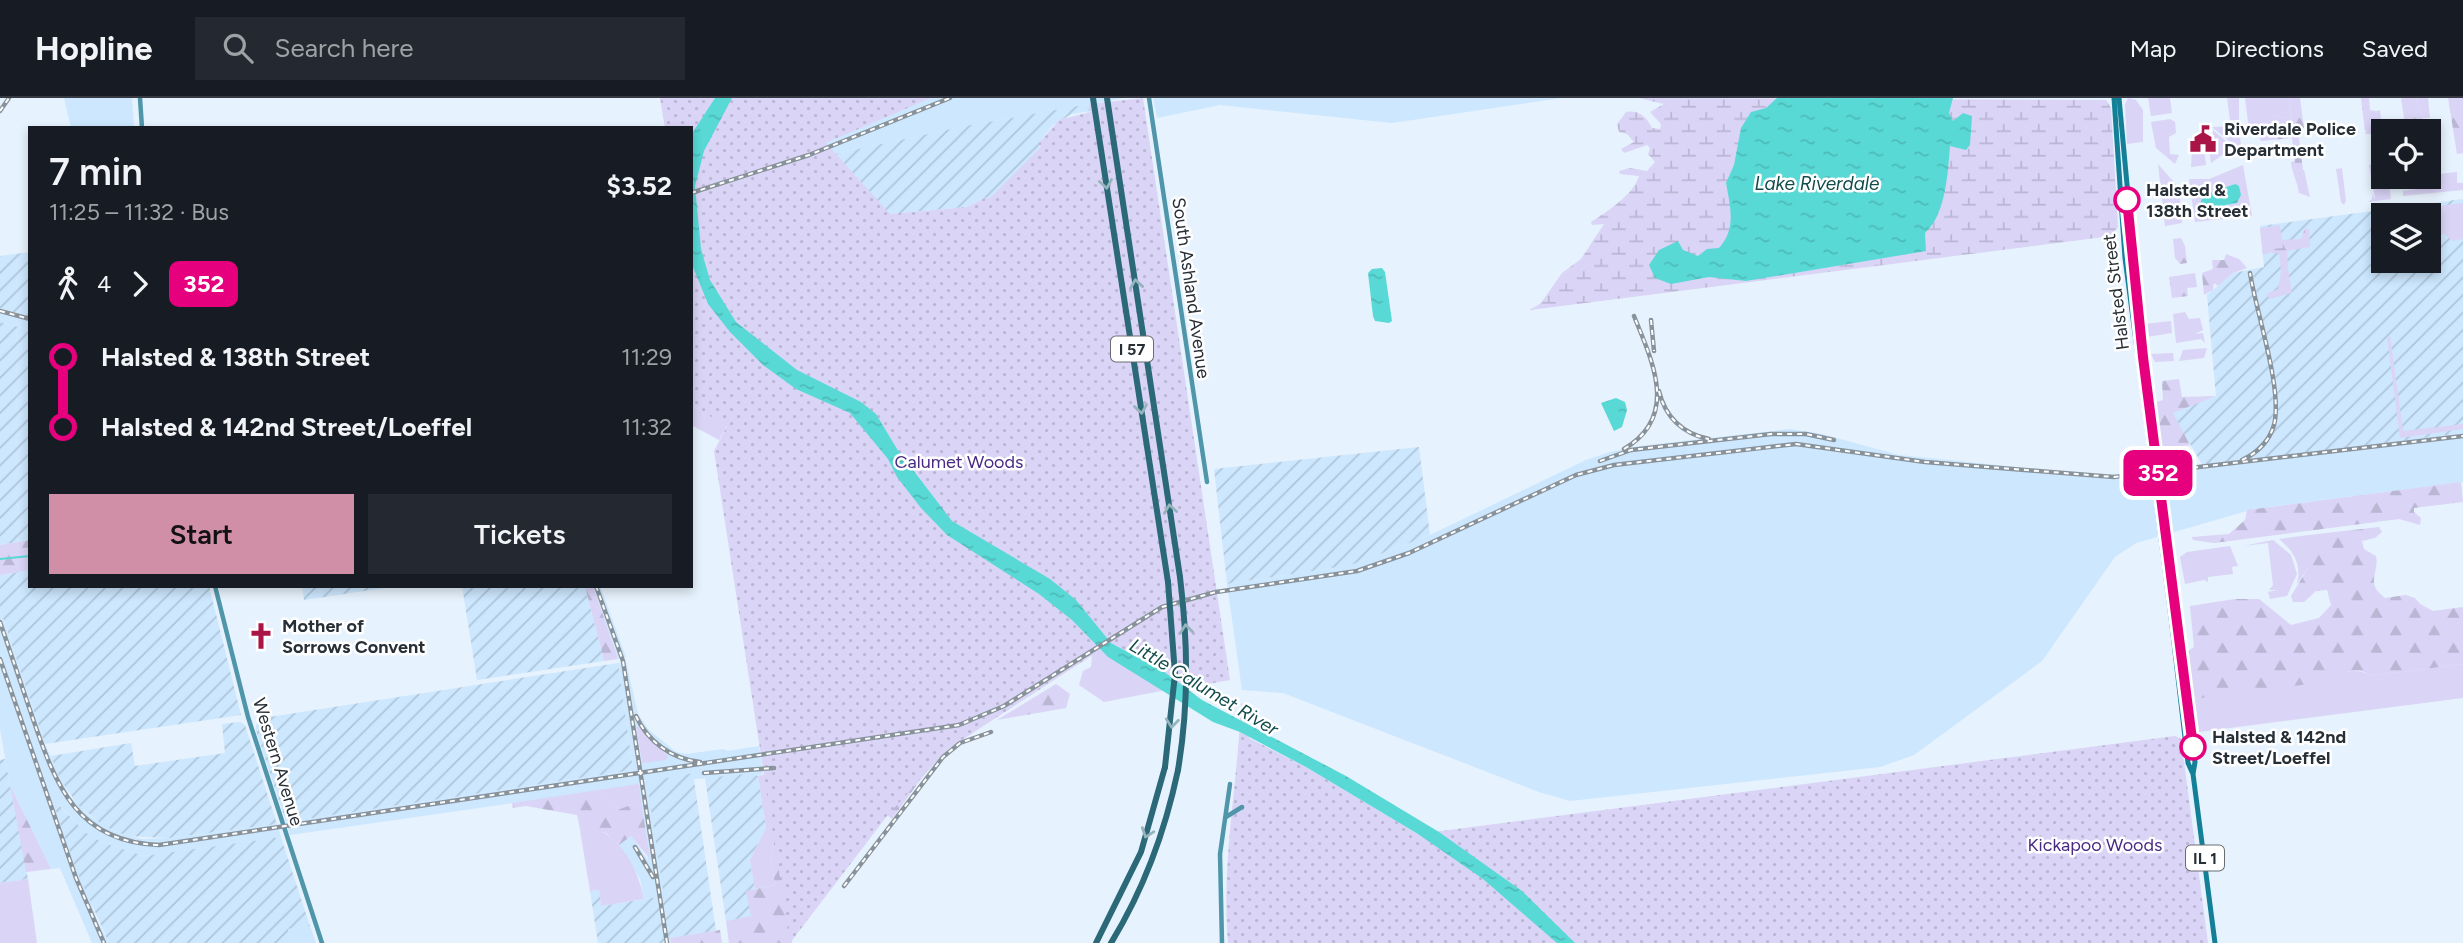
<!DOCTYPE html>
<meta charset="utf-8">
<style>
:root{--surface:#171b24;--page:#242831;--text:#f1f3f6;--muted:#9ea1a6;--line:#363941;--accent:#d18fa7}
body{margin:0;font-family:Figtree,sans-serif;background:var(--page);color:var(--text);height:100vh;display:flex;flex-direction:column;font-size:26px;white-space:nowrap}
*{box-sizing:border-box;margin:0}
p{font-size:23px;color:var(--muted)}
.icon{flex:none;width:38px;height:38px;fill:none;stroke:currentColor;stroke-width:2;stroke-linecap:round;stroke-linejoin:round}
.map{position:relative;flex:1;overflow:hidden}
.sheet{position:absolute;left:28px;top:28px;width:665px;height:462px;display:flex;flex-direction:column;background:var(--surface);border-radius:0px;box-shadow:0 4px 10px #0003}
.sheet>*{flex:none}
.badge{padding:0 14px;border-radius:10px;font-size:24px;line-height:46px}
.fabs{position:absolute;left:2371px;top:21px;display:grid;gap:14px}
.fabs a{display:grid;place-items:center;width:70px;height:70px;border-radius:0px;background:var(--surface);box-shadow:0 4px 10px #0003;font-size:35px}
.map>.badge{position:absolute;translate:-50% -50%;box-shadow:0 0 0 4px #fff}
.legs{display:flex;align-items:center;gap:10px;height:77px;padding:0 21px;font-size:23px}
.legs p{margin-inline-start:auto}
.summary{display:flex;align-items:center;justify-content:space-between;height:119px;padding:0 21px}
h1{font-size:38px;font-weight:600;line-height:52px}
.button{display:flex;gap:14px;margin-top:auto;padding:14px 21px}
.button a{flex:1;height:80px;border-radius:0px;background:var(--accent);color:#111;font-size:28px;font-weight:600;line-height:80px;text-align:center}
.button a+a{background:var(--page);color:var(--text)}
ul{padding:0 21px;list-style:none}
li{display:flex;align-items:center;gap:24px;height:70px;font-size:26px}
li i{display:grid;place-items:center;width:10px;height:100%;margin:0 9px;background:currentColor}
li i::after{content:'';width:18px;height:18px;margin:-9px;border:5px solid;border-radius:50%;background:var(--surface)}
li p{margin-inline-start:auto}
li:first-child i{background:linear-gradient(#0000 50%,currentColor 0)}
li:last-child i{background:linear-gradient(currentColor 50%,#0000 0)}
header{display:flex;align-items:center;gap:42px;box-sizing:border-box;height:98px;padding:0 35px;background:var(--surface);border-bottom:2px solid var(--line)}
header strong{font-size:33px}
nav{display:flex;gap:38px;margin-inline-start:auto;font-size:24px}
.search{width:490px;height:63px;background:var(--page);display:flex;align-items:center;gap:18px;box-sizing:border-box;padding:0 24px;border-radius:0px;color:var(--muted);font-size:26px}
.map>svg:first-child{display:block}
</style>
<header>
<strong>Hopline</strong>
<div class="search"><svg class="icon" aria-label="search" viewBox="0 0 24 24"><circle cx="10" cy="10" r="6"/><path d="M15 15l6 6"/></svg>Search here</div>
<nav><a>Map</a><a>Directions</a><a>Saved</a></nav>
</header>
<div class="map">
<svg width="2463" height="845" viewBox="0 0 2463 845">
<defs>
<pattern id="industrial-furrows" width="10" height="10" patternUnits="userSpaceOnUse" patternTransform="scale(1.75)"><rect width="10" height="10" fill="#cce7fe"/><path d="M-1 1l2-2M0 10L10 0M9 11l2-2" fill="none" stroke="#afc6da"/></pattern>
<pattern id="forest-firs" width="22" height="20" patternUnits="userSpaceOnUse" patternTransform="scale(1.75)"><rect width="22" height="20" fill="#dad4f6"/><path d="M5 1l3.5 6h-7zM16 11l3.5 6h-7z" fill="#bbb6d4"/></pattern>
<pattern id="wetland-marsh" width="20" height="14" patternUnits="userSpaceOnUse" patternTransform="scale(1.75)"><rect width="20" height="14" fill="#dad4f6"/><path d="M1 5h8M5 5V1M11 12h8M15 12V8" fill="none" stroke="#bbb6d4"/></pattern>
<pattern id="park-dots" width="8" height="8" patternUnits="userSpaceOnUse" patternTransform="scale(1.75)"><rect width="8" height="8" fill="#dad4f6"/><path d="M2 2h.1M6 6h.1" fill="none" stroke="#bbb6d4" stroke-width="1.8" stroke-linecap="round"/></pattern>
<pattern id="water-ripples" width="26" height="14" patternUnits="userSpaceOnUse" patternTransform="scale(1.75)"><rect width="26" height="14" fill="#58d9d6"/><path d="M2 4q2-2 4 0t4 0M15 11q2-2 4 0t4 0" fill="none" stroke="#4dbbb8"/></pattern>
</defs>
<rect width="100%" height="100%" fill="#e6f2fd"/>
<path fill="#cce7fe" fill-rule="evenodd" d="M64 0H132L134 30H71Z
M931 0H1124L960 29 835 56 826 45Z
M1153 0H1562L1392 25 1220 7 1157 20Z
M0 210 30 219V232L0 224Z
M1790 331 1822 336 1899 357 2106 378 2463 335V384L2254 411 2136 445 2115 459 2042 563 1914 657 1880 669 1570 703 1539 694 1283 595 1242 592 1227 486 1351 467 1430 437 1586 362 1610 354 1639 348Z
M593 488H600L602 493 626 559 618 561Z
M0 511 45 646 69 697 90 718 114 733 141 741 168 740 277 726 281 739 144 758 101 744 85 734 59 706 96 820 109 845H92L60 770 51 771 10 687 0 631Z
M626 564 638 616 648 631 676 654 686 656 723 651 728 653 759 648 763 675 758 678 694 681 693 676 664 798 644 801 640 781 619 747 631 737 648 762 638 687 290 737 286 724 633 672 618 565ZM636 629H640L668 658 642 665Z
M310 828 316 845H290L288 831Z"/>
<path fill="url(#industrial-furrows)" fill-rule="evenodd" d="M1089 6 1090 13 1072 16 1053 27 1038 46 1041 49 1034 59 989 102 987 99 967 109 889 116 835 56 960 29Z
M2463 101V335L2203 368 2172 315 2216 298 2207 197 2233 175 2264 169 2260 128ZM2384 117H2429V163H2384Z
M30 154V219L0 210V158Z
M0 224 30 232V442L0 447Z
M1419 349 1430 437 1351 467 1227 486 1214 371Z
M30 472V488H209L241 617 45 646 0 511V477Z
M302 488H398L304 502Z
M462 488H585L604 563 477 582Z
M618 565 633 672 286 724 256 633V627L263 620Z
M240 624 245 627 277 726 168 740 127 738 104 728 78 707 60 681 51 658 131 645 135 668 225 655 222 626Z
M5 661 28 781 0 785V662Z
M693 675 716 833 670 840 671 845H598L590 793 599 792 601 808 664 798 647 684Z
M747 676 758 678 766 730 750 762 755 791 747 794 752 819 726 823 705 680Z
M58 706 85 734 101 744 144 758 281 739 310 828 288 831 290 845H109L76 771 54 707Z"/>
<path fill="#dad4f6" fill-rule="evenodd" d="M2128 0 2136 2 2143 12V44L2127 46 2125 6Z
M2148 0H2170L2172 15 2151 18Z
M2227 0H2239V22H2230Z
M2245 0H2289L2292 21 2277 17 2258 31 2249 32Z
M2416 0H2428L2430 20H2423Z
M2380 12 2383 40 2378 36H2365L2370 24 2367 16Z
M2170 21 2175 24 2176 35 2169 39 2170 56 2179 57 2175 66 2156 50 2151 24Z
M2239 28 2241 48H2235L2212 29Z
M2213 32 2233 49 2211 65 2209 50 2213 49Z
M2204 51 2206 67 2191 69 2192 52Z
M2295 63 2296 73 2304 72 2310 99 2299 95C2297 82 2292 75 2291 64Z
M2383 63 2384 79H2388L2391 101 2368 104 2372 101V96L2375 101 2369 67Z
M2158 66 2179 90 2182 125 2165 128Z
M2243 67 2252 118 2195 124 2189 81H2209ZM2235 86 2237 105 2208 110 2206 96Z
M2342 70 2346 103 2344 107 2341 104 2336 71Z
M2457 74V85H2463V92L2403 98V93L2433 89 2429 77Z
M2463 105V141L2452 143 2444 136 2431 137 2428 109Z
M2280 127 2283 150 2263 157 2260 130Z
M2288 171 2292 195 2269 201 2267 196 2278 191 2281 173Z
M2185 214 2189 221 2200 220 2203 232 2195 236 2203 235 2205 245 2201 241 2176 245 2173 216Z
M2171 223 2172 235 2146 239 2144 226Z
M2390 238 2403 333 2463 326V331L2400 340 2387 239Z
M2207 250 2204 260 2179 263 2183 252Z
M2173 255 2174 263 2155 264 2151 256Z
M691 307 727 327 719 342 691 327Z
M2309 437V468L2297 486C2302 467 2294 453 2279 441Z
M2273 442 2291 457 2297 476 2287 498 2270 501 2268 494 2277 492H2269L2273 487 2268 445 2243 448Z
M2230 448 2238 468 2232 469 2233 476 2208 479V484L2204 482 2185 486 2180 459 2187 454Z
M1101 551 1108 557 1166 592 1104 604 1079 587 1083 573 1091 569 1092 557Z
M2463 566V600L2199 634 2194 601 2331 581C2340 572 2361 570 2371 578Z
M636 629H639L668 658 666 662 642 665Z
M774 674 777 728 771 762 775 787 755 791 750 762 766 730 758 678Z
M639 686 641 703 620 711 608 705 598 692Z
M579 726C618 731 637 767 644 801L601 808 599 792 590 793Z
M28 781 37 845H0V785Z"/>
<path fill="url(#forest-firs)" d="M2289 0H2300L2304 30 2298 32 2303 72 2296 73 2292 40 2261 43 2259 38 2249 36V32L2258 31 2277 17 2292 21Z
M2361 0H2369L2370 12 2376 13 2374 18 2367 16 2373 28 2365 33Z
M2401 0H2416L2423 20 2421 22 2422 33H2406Z
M2448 0H2463V55L2457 56Z
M2305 130 2309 131 2310 149 2287 153 2288 171 2281 173 2279 155 2273 156 2272 151 2283 150 2282 142 2301 141Z
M2181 140 2185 148 2187 165 2180 166 2175 160 2173 141Z
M2226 156 2239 161 2247 170 2233 175 2218 188 2214 185 2213 192 2204 197 2202 175 2213 171 2212 162H2224Z
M2195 175 2197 189 2187 190 2188 198 2172 200 2169 179Z
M2179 281 2182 299 2216 298 2173 315 2190 347 2163 351 2156 331 2153 305 2163 302 2162 283Z
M2461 384 2463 404 2414 410V414L2421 420 2420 427 2399 421 2214 445 2193 442 2192 439 2229 436 2245 422 2247 412Z
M2379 429 2382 434 2375 440 2362 443 2364 451 2376 458C2380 474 2364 485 2385 500L2406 497 2415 500 2420 506 2433 513 2463 509V566L2371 578C2355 565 2339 578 2324 584L2194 601 2188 553 2194 549 2190 508 2235 501H2259L2291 527 2319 520 2331 507 2327 492 2316 493 2304 504H2293L2291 498 2309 468V437Z
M30 442V472L0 477V447Z
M585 488H593L618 561 604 563Z
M1056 586 1070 596 1066 610 997 622Z
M931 667 892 721 883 714 788 797 792 845H729L726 823 751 818 746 793 775 787 771 762 777 728Z
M10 687 51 771 26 774Z
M598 692 608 705 620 711 641 703 650 761 631 738 619 747 606 735 579 726 577 717 526 708 513 710 512 705Z
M720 832 722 845H671L670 840Z"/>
<path fill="url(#wetland-marsh)" d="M1639 0 2106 2 2111 10 2118 129 2112 137 2104 139 1530 212 1541 205 1562 175 1581 161 1604 126 1592 127 1591 124C1607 114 1634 96 1639 78L1620 76 1619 73 1630 70 1647 73 1655 64 1648 56 1650 50 1647 47 1624 55 1621 51 1634 44 1627 36 1619 34 1617 26 1626 14C1638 12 1646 18 1652 30L1660 31 1661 26 1650 14 1664 6Z"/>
<path fill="url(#park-dots)" d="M660 0H931L826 45 890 116 967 109 987 99 989 101 1041 49 1038 46 1059 22 1090 14 1089 6 1143 0 1230 582 1185 590 1163 573 1111 545 948 651 887 718 790 845 714 353 727 328 691 307V30H665Z
M1241 605 1246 607 1249 640 1306 669 1418 736 2175 638 2181 641 2208 845H1228C1221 764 1238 686 1241 605Z"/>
<path fill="url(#water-ripples)" d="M715 0H732L704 53 695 88 701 151 710 182 736 224 797 272 861 304 876 316 897 351 952 423 1050 481 1076 502 1111 545 1163 573 1202 602 1346 678 1439 734 1522 793 1575 845H1557L1483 781 1418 736 1306 669 1240 634 1213 624 1108 559 1072 522 1039 496 947 437 921 410 897 379 888 361 850 315 796 291 763 267 730 234 708 206 691 164V37Z
M1777 0H1953L1949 15 1953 23 1963 15 1972 18 1970 47 1966 52 1950 48C1948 73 1946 117 1925 135L1926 153 1746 183 1709 179 1671 186 1655 180 1649 167 1659 152 1678 143 1683 152 1698 158 1707 151 1719 150C1737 130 1730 108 1726 85L1734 67 1741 30 1751 14 1766 10Z
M2235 86 2239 88 2241 97 2237 105 2208 110 2200 106 2203 97Z
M1372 171 1382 170 1385 174 1392 223 1389 225 1375 223 1373 218 1368 175Z
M1616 300 1625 304 1627 312 1622 329 1614 333 1601 305Z"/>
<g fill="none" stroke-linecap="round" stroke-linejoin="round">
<path stroke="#58d9d6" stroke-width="2" d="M0 461 30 458"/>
<path stroke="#5096aa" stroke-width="4.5" d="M140 0 142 30
M1149 0 1207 384
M215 488 248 619 322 845
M1226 719 1242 709
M1222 845 1220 756 1230 686"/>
<path stroke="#148098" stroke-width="5" d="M2114 0 2125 160 2138 259
M2119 0 2143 259
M2177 527 2195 664 2193 676
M2172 528 2188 665 2193 676 2215 845"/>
<path stroke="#2b6878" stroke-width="6" d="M1093 0 1168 484
M1107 0 1180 479
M1096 845 1141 754 1165 669
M1111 845C1144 791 1165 734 1178 672"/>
<defs>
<path id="rail" d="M0 13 9 0
M691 95 809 57 950 0
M0 213 30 221
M1651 222 1654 253
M1659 293C1665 319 1683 336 1709 341
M1624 351C1680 318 1652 263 1634 218
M2242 362C2257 355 2269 344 2274 327 2283 291 2256 214 2250 175
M1600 363 1631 352 1771 336H1806L1834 342
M596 488 623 563 667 845
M0 524C11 556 22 588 33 621 56 688 77 744 159 747L959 627 1004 608 1162 509 1216 494 1357 473 1409 455 1576 377 1614 367 1796 346 1925 364 2114 379 2463 338
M0 561 76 780 104 845
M636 618C648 644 672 661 700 664
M704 675 774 670
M635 749 653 779
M844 788 943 659 960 645 991 634"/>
</defs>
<use href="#rail" stroke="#88929b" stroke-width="4.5"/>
<use href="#rail" stroke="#fff" stroke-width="2" stroke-dasharray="5" stroke-linecap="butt"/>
<path stroke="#148098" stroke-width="5" d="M2138 259 2172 528
M2143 259 2177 527"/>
<path stroke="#2b6878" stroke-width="6" d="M1165 669 1175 576 1168 484
M1178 672C1189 606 1188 545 1180 479"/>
</g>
<defs><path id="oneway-chevron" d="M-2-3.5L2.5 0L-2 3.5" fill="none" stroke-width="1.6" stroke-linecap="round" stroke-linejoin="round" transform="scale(1.75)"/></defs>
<g stroke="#95b4bc">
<use href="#oneway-chevron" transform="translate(1106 86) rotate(81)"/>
<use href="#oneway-chevron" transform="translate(1136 186) rotate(-99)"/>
<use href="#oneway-chevron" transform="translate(1141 311) rotate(81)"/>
<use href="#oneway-chevron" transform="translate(1170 411) rotate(-98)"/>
<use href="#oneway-chevron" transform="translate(1186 531) rotate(-96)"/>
<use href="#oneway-chevron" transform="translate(1172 625) rotate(96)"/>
<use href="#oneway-chevron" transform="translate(1147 735) rotate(109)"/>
</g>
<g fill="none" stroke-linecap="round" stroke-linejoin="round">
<defs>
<path id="line-1" d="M2127 102 2143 259 2193 649"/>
</defs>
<use href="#line-1" stroke="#fff" stroke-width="16"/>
<use href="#line-1" stroke="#e6007e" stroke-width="10"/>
</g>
<defs>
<symbol id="civic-bare" viewBox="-9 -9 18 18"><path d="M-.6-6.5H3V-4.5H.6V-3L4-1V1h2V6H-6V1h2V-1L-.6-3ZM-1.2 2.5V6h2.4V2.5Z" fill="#aa1547" stroke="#fff" stroke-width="2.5" paint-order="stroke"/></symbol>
<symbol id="church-bare" viewBox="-9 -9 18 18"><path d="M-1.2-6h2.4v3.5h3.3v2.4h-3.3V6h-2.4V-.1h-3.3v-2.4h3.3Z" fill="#aa1547" stroke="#fff" stroke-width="2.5" paint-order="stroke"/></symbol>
</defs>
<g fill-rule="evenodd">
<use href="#civic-bare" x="2184" y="22" width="38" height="38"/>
<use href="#church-bare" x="242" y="519" width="38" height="38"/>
</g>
<g fill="#fff" stroke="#e6007e" stroke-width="3.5">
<circle cx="2127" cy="102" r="12"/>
<circle cx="2193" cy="649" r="12"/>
</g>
<g text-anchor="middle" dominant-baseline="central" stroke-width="5" stroke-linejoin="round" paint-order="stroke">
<g fill="#fff" stroke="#686d72" stroke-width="2">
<rect x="1111" y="238.5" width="42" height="25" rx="5"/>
<rect x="2186" y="747.5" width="38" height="25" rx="5"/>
</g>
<g font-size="16" font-weight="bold" fill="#272f36">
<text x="1132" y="251">I 57</text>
<text x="2205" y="760">IL 1</text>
</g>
<g font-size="18" font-weight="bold" fill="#272f36" stroke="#fff" text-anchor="start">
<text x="2224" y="31">Riverdale Police<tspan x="2224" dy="21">Department</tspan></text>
<text x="282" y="528">Mother of<tspan x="282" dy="21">Sorrows Convent</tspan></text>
</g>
<g font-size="18" font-weight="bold" fill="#272f36" stroke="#fff" text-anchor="start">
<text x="2146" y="92">Halsted &amp;<tspan x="2146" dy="21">138th Street</tspan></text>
<text x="2212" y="639">Halsted &amp; 142nd<tspan x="2212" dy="21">Street/Loeffel</tspan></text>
</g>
<g font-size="18" fill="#272f36" stroke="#fff">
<text transform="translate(1191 190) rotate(82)">South Ashland Avenue</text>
<text transform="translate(2116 194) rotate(-97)">Halsted Street</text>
<text transform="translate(278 664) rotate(73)">Western Avenue</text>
</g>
<g font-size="18" fill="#482a84" stroke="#fff">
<text x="959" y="364">Calumet Woods</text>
<text x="2095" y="747">Kickapoo Woods</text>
</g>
<g font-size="19" font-style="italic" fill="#114b4a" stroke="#fff">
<text x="1817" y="85">Lake Riverdale</text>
<text transform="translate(1204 589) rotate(31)">Little Calumet River</text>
</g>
</g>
</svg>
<div class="fabs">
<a><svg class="icon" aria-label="locate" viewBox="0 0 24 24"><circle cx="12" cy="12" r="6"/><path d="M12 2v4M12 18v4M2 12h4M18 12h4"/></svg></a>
<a><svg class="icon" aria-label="layers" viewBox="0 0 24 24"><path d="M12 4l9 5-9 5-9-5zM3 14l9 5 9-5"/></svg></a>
</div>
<b class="badge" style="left:2158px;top:375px;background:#e6007e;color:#fff">352</b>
<section class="sheet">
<div class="summary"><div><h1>7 min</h1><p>11:25 – 11:32 · Bus</p></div><b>$3.52</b></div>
<div class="legs"><svg class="icon" aria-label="walk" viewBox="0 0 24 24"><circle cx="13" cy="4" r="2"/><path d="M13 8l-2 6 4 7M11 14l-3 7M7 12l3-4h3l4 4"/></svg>4<svg class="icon" aria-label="forward" viewBox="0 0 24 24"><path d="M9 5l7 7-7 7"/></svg><b class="badge" style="background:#e6007e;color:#fff">352</b></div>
<ul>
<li><i style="color:#e6007e"></i><b>Halsted &amp; 138th Street</b><p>11:29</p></li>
<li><i style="color:#e6007e"></i><b>Halsted &amp; 142nd Street/Loeffel</b><p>11:32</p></li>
</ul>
<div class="button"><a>Start</a><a>Tickets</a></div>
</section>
</div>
